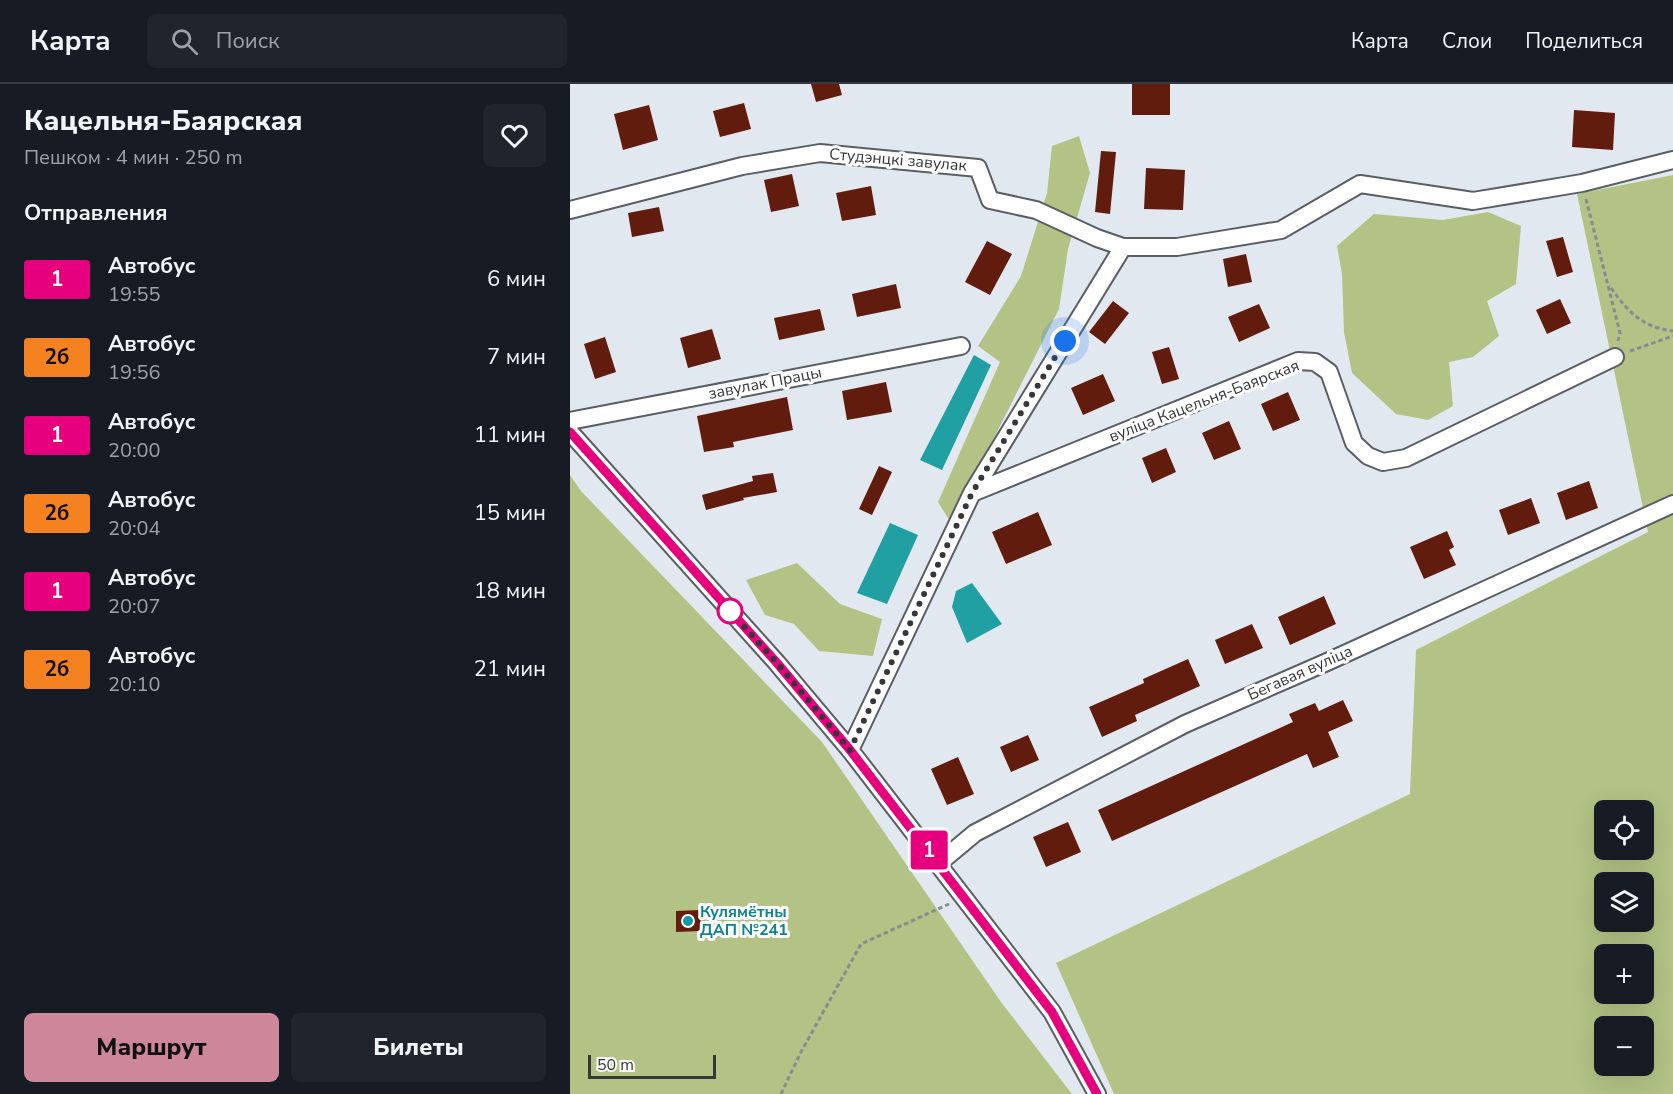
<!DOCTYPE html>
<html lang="ru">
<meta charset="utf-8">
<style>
:root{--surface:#171b24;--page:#20242c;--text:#f1f3f6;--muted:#9ea1a6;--line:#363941;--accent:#cd8798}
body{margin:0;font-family:"Nunito Sans",sans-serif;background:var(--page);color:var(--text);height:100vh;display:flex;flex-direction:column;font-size:22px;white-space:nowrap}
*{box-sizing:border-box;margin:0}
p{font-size:20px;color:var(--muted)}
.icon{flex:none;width:33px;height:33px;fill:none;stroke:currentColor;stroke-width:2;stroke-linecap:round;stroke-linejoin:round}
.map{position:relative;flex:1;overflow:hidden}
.panel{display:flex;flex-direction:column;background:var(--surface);width:570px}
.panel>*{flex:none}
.badge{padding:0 12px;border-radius:4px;font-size:21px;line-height:39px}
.buttons{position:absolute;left:1024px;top:716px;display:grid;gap:12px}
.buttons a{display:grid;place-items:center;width:60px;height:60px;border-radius:9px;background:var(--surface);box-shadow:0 6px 24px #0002;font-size:30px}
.scale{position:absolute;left:18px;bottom:15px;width:128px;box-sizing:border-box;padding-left:6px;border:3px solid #35373a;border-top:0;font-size:16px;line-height:21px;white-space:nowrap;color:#35373a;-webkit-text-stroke:4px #fff;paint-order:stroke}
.you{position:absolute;width:30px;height:30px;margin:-15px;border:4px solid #fff;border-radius:50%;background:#1a73e8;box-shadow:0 0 0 9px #1a73e833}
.map>.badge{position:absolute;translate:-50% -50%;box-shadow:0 0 0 3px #fff}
h2{padding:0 24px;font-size:22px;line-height:54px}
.round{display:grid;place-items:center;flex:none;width:63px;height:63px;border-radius:9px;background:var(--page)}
.headline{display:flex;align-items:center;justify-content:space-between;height:102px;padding:0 24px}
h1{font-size:28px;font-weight:800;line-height:45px}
.primary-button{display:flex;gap:12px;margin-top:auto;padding:12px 24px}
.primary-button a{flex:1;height:69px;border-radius:9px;background:var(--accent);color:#111;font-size:24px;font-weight:800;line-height:69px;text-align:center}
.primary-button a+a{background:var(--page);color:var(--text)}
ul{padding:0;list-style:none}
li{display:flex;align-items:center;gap:18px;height:78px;padding:0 24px}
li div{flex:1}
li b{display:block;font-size:22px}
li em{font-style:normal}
li .badge{min-width:66px;font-weight:700;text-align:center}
header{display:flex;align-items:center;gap:36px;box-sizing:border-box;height:84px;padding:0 30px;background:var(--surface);border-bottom:2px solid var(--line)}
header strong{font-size:28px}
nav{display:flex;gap:33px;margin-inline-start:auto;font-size:21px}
.search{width:420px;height:54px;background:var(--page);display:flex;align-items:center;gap:15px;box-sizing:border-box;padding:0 21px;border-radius:9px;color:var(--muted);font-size:22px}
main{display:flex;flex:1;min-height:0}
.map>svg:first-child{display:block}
</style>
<header>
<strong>Карта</strong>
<div class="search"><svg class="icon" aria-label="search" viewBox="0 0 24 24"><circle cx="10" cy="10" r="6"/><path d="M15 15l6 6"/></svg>Поиск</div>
<nav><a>Карта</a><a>Слои</a><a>Поделиться</a></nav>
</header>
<main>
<section class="panel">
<div class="headline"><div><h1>Кацельня-Баярская</h1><p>Пешком · 4 мин · 250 m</p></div><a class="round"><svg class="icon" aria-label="heart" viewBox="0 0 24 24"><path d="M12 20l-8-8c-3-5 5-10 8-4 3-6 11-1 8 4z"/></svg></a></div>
<h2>Отправления</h2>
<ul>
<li><span class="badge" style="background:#e6007e;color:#fff">1</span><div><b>Автобус</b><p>19:55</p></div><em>6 мин</em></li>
<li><span class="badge" style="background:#f58220;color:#111">2б</span><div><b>Автобус</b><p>19:56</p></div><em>7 мин</em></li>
<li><span class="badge" style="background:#e6007e;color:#fff">1</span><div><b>Автобус</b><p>20:00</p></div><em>11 мин</em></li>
<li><span class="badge" style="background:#f58220;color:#111">2б</span><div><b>Автобус</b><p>20:04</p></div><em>15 мин</em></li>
<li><span class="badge" style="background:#e6007e;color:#fff">1</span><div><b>Автобус</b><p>20:07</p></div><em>18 мин</em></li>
<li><span class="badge" style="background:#f58220;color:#111">2б</span><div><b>Автобус</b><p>20:10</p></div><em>21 мин</em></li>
</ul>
<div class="primary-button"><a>Маршрут</a><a>Билеты</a></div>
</section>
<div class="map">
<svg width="1103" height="1010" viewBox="0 0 1103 1010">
<rect width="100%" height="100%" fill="#e2e8f0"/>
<path fill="#b2c385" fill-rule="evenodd" d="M509 52 520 89 498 165 489 225 381 439 368 418 430 278 408 262 451 192 477 109 482 62Z
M1103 91V1010H544L486 879 840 710 846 566 1078 448 1007 110ZM1035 726H1074V765H1035ZM1035 798H1074V837H1035ZM1035 870H1074V909H1035ZM1035 942H1074V981H1035Z
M918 128 951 142 946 200 917 217 929 252 903 273 879 278 883 322 858 336 826 330 782 289 774 248 772 190 767 162 804 130 873 136Z
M0 391 11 407 252 658 431 918 502 1010H0Z
M227 479 270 520 312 535 303 572 249 567 224 540 195 531 176 496Z"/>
<path fill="#21a0a3" d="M404 271 421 281 372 386 350 376Z
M320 439 348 451 317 520 287 509Z
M402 499 432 540 397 559 382 523 386 507Z"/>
<path fill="#611c0d" d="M241 0H269L272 11 246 18Z
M562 0H600V31H562Z
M174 19 181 45 150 53 143 27Z
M79 21 88 56 53 66 44 30Z
M1004 26 1045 29 1043 66 1002 63Z
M531 67 546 68 540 130 525 128Z
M576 84 615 86 613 126 574 125Z
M222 90 229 122 201 128 194 96Z
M301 102 306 131 272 137 266 109Z
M89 123 94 147 62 153 58 129Z
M993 153 1003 188 987 193 976 157Z
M417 157 442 170 420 211 395 198Z
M676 170 682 198 658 203 653 175Z
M326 200 331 224 287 233 282 210Z
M990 215 1001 239 977 250 966 226Z
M543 217 559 229 535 260 519 248Z
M689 220 700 244 669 258 658 233Z
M250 225 255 246 209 256 204 234Z
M142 245 151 275 118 284 110 254Z
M35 253 46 288 25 295 14 260Z
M599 263 609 295 592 300 582 268Z
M533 290 545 317 513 331 501 304Z
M316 298 322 328 277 336 272 307Z
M718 308 730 336 703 347 691 320Z
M217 313 223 346 163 358 164 363 134 368 127 332Z
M659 337 671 365 644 376 632 349Z
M596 364 606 388 582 399 572 374Z
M309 382 322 388 302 431 289 425Z
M203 389 207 408 173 414 174 416 136 426 132 411 183 397 182 392Z
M1019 397 1028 424 996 436 987 409Z
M961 414 970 439 938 451 929 426Z
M468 428 482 461 436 480 422 448Z
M877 447 884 463 879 466 886 481 854 495 840 463Z
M754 512 766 540 720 561 708 533Z
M682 540 693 564 655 580 645 556Z
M618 575 630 602 565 631 567 637 532 653 519 623 574 599 573 595Z
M773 616 783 637 758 648 769 673 743 684 737 670 542 757 528 726 723 638 719 630 745 619 749 627Z
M458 651 469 676 441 688 430 663Z
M388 673 404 710 377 721 361 685Z
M498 738 511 768 476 783 463 753Z
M130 826 131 847 106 848V827Z"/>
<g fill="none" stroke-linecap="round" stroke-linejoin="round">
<defs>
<path id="minor" d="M0 126 172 82 250 69 408 84 420 116 466 126 527 154 553 163H607L711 146 790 100 903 117 1012 99 1103 76
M0 337 391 262
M0 348 207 579 280 666 482 928 527 1010
M402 409 728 277 745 278 759 288 784 359 798 372 813 378 836 374 1045 273
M280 666 402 409 553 163
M369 779 405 749 615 640 757 578 1103 420"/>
</defs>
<use href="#minor" stroke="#595e64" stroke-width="20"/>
<path stroke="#888c91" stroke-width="3" stroke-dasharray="4.5 3" stroke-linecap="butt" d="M1016 115 1050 249 1048 257
M1041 204C1059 229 1072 243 1103 247
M1060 267 1103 252
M211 1010 231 968 291 860 379 820"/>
<use href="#minor" stroke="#fff" stroke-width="16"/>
</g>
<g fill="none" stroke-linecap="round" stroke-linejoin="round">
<defs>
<path id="line" d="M0 348 207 579 280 666 482 928 527 1010"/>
</defs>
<use href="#line" stroke="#fff" stroke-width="14"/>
<use href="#line" stroke="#e6007e" stroke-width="9"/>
<path stroke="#35373a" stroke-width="6" stroke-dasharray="0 10.8" d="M160 527 207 579 280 666 402 409 495 257"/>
</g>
<circle fill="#fff" stroke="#e6007e" stroke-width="3" cx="160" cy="527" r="12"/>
<circle fill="#0f9aa8" stroke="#fff" stroke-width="2" cx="118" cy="837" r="6"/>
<g text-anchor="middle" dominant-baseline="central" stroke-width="6" stroke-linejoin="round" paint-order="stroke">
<g font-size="16" fill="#35373a" stroke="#fff">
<text transform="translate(328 76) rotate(5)">Студэнцкі завулак</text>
<text transform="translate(195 299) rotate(-11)">завулак Працы</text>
<text transform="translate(634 317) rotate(-21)">вуліца Кацельня-Баярская</text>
<text transform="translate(730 589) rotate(-24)">Бегавая вуліца</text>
</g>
<g font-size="16" font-weight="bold" fill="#0d838f" stroke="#fff" text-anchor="start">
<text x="130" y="828">Кулямётны<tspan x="130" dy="18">ДАП №241</tspan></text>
</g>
</g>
</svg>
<div class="buttons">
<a><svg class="icon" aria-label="locate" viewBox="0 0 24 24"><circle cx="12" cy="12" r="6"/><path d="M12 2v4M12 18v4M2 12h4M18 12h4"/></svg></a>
<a><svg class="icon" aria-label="layers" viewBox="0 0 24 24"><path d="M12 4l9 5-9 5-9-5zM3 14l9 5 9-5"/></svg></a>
<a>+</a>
<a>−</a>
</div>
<div class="scale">50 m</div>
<div class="you" style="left:495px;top:257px"></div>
<b class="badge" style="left:359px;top:766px;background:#e6007e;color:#fff">1</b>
</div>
</main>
